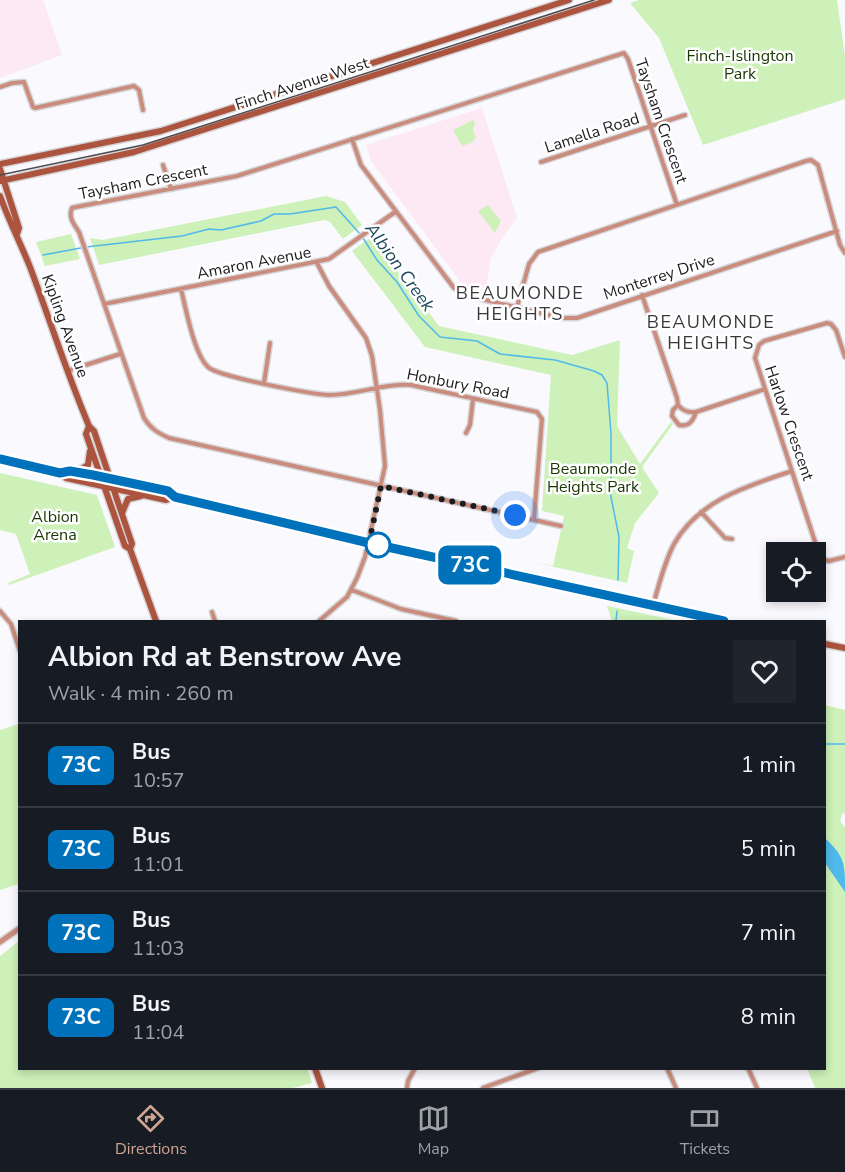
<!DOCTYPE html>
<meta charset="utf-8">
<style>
:root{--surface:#171b24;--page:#20242c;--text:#f1f3f6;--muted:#9ea1a6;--line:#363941;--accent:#d0a492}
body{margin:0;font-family:"Nunito Sans",sans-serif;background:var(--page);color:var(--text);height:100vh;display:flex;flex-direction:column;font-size:22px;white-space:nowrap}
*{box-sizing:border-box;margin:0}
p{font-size:20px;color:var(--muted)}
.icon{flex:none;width:33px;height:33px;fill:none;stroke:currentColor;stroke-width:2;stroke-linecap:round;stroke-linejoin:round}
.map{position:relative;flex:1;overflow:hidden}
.side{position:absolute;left:18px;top:620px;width:808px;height:450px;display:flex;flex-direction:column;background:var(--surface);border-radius:0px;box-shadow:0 3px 9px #0003}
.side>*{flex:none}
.badge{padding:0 12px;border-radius:9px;font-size:21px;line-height:39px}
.buttons{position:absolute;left:766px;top:542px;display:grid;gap:12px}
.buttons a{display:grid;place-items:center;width:60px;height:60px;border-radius:0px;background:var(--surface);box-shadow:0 3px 9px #0003;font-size:30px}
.you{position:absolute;width:30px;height:30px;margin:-15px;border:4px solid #fff;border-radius:50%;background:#1a73e8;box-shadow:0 0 0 9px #1a73e833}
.map>.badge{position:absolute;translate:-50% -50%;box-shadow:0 0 0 3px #fff}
.round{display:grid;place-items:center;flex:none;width:63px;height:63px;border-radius:0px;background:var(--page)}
.overview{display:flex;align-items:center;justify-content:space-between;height:102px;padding:0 30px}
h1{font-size:28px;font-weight:700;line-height:45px}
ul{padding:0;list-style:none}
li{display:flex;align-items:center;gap:18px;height:84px;padding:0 30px;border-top:2px solid var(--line)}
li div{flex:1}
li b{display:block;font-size:22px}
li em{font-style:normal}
li .badge{min-width:66px;font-weight:700;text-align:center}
.dock{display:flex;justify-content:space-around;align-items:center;height:84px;border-top:2px solid var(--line);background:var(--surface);font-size:16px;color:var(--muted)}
.dock a{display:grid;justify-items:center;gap:3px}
.dock .active{color:var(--accent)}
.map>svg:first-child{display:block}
</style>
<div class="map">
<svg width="845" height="1088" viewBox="0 0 845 1088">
<rect width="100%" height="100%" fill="#f9f9fe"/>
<path fill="#fce9f3" d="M0 0H43L62 55 0 78Z
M482 108 517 218 502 238 491 258 485 293 471 289 460 281 371 161 366 145Z"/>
<path fill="#cdf1b8" d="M639 0H837L845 56V99L703 145 659 38 630 3Z
M473 120 475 122 473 130 476 138 471 143 462 146 453 130Z
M326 196 345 202 362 225 343 239 330 222 324 220 99 265 90 238 103 240Z
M488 205 501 221 495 233 478 211Z
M71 234 80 259 45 266 36 242Z
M371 237 439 326 572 355 620 340 617 426 640 464 671 422 673 424 642 467 659 493 635 523 627 548 634 551 627 583 532 562 553 566 564 516 542 511 551 375 425 347 352 251Z
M0 473 97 495 115 547 9 585 8 583 30 574 16 534 0 530Z
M607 606 679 621H612Z
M825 705 845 710V813L842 814 840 821 845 827V1088H815L807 1068H825Z
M19 724V884L0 890V730Z
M19 941 20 1068H307L312 1083 293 1088H0V956Z"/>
<path fill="#50b9eb" d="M825 838C845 857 845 864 845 892L825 863Z"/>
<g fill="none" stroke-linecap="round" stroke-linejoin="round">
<path stroke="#50b9eb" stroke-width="1.5" d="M363 238 377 260 397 282 419 316 440 337 477 341 500 354 555 360 594 371 602 375 607 383 611 434V497L619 537 618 580
M43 255 86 247 182 236 209 229 221 230 261 221 274 214H290L336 207 360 234
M616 621 617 611
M825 744H845"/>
<defs>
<path id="minor" d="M0 87 12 83 24 82 33 107 35 108 134 86 139 90 143 110
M352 139 361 165 454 288 469 296 561 318H577L837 231
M541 162 685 115
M163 165 171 189
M317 263 329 286 366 338 372 356 380 410 385 466 365 557 357 578 347 597 319 621
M181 289C186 309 194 354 208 367 219 377 311 394 329 395 357 395 383 383 411 385L537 412 542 419 534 519
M642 295 677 398 678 405 673 410 672 416 679 425C689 427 693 421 696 412L765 389
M104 304 329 259 395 212
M517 307 529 264 538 252 806 161 811 160 818 165 840 245 845 253
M845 357 836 330 831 324 827 323 764 341 759 345 755 358 819 554 821 559 829 561 845 557
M67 371 120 354
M264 383 270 343
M678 405C683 411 688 413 695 412
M466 433 470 425 473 399
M701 512 725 538 732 539
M561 526 169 438C158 433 151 429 144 418L79 232C74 224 68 218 72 208L76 207 237 176 624 53 628 59 677 205
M352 590 401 609 456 621
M653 605C659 585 664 563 674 544 699 500 747 486 792 471
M0 611 11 624 20 651
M212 612 215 621
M667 1068 676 1088
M748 1068 757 1088
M407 1088 408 1081 415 1068
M483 1088 538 1068"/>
<path id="tertiary" d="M0 942 20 928"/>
<path id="secondary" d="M0 164 161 131 569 0
M0 169 19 228 17 234
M0 181 134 152 609 0
M0 196C9 221 20 242 30 267 50 320 67 374 89 426L94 431 132 544 130 549
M89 426 86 434 125 546 130 549 156 621
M0 459 60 473 66 478 166 500 175 497
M75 470 81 469 88 465 90 451
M60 473C89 467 138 485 168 491L175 497 368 543 725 621
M122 513 128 499 141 496
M825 644 845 648
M315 1068 322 1088"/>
</defs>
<use href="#minor" stroke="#d6d6da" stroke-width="7"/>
<use href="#tertiary" stroke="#d6d6da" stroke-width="8"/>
<use href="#secondary" stroke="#d6d6da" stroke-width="9"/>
<use href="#minor" stroke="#ca8c7c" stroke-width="4"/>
<use href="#tertiary" stroke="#ca8c7c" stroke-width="5"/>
<use href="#secondary" stroke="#ad543e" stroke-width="6"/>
<path stroke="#4c4c4f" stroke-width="1.5" d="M0 175 143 145 594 0"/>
</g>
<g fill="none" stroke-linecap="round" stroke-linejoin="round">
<defs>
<path id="line" d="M0 459 60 473 70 471 93 475 168 491 175 497 369 543 724 621"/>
</defs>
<use href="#line" stroke="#fff" stroke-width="14"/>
<use href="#line" stroke="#0072bc" stroke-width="9"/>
<path stroke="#1d1d1f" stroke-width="6" stroke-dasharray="0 10.8" d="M378 545 369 543 381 486 515 515"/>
</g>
<circle fill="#fff" stroke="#0072bc" stroke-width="3" cx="378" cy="545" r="12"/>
<g text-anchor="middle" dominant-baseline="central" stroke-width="5" stroke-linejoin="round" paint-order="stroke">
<g font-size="16" fill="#183600" stroke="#fff">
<text x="740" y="56">Finch-Islington<tspan x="740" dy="18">Park</tspan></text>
<text x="593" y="469">Beaumonde<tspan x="593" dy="18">Heights Park</tspan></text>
<text x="55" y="517">Albion<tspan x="55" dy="18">Arena</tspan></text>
</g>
<g font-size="16" fill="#1d1d1f" stroke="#fff">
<text transform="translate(302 84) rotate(-18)">Finch Avenue West</text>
<text transform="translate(661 121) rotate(71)">Taysham Crescent</text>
<text transform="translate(592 133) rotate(-18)">Lamella Road</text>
<text transform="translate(143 182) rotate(-11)">Taysham Crescent</text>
<text transform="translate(254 263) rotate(-11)">Amaron Avenue</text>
<text transform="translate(659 277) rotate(-18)">Monterrey Drive</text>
<text transform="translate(65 326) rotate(70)">Kipling Avenue</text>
<text transform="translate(458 384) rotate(11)">Honbury Road</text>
<text transform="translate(789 423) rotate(71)">Harlow Crescent</text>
</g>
<g font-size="18" font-style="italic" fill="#1d495e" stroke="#fff">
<text transform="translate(400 267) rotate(54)">Albion Creek</text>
</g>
<g font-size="18" letter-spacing="1.5" fill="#39393d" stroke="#fff">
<text x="520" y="293">BEAUMONDE<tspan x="520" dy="21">HEIGHTS</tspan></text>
<text x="711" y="322">BEAUMONDE<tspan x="711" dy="21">HEIGHTS</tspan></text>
</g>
</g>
</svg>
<div class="buttons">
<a><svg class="icon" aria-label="locate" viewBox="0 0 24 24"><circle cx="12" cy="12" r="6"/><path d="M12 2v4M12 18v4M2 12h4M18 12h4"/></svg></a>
</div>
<div class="you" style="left:515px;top:515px"></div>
<b class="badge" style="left:470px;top:565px;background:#0072bc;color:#fff">73C</b>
<section class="side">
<div class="overview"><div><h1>Albion Rd at Benstrow Ave</h1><p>Walk · 4 min · 260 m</p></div><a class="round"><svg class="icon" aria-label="heart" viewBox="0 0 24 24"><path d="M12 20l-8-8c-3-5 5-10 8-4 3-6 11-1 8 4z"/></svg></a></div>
<ul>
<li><span class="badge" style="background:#0072bc;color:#fff">73C</span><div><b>Bus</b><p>10:57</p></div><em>1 min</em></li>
<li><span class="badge" style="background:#0072bc;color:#fff">73C</span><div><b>Bus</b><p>11:01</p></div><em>5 min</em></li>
<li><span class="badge" style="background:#0072bc;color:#fff">73C</span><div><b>Bus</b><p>11:03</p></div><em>7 min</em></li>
<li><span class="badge" style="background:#0072bc;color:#fff">73C</span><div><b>Bus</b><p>11:04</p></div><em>8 min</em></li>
</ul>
</section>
</div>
<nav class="dock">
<a class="active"><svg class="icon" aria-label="directions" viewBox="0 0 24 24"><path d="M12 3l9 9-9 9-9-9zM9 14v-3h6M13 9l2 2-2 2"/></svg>Directions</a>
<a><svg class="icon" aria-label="map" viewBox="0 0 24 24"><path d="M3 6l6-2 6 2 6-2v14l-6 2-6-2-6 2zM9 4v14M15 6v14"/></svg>Map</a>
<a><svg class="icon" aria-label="tickets" viewBox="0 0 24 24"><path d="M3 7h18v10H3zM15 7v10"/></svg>Tickets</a>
</nav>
